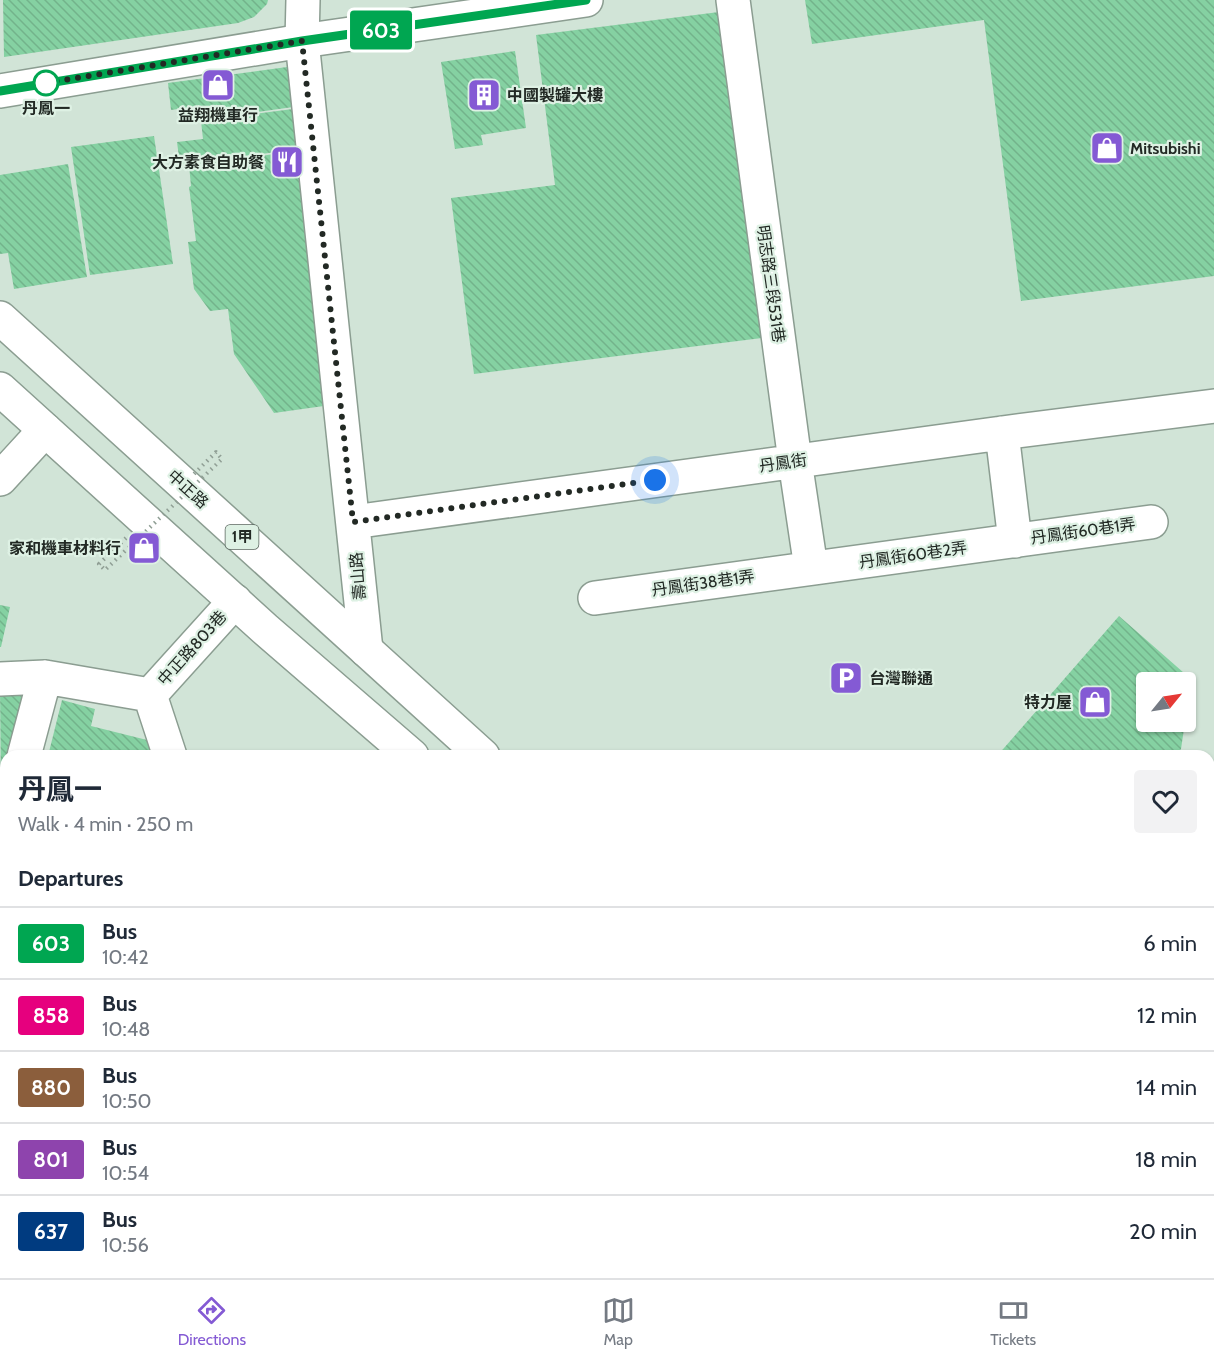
<!DOCTYPE html>
<meta charset="utf-8">
<style>
:root{--surface:#fff;--page:#f2f2f3;--text:#1f2937;--muted:#747a83;--line:#e0e1e3;--accent:#845ad4}
body{margin:0;font-family:Cabin,"Noto Sans TC",sans-serif;background:var(--page);color:var(--text);height:100vh;display:flex;flex-direction:column;font-size:22px;white-space:nowrap}
*{box-sizing:border-box;margin:0}
p{font-size:20px;color:var(--muted)}
.icon{flex:none;width:33px;height:33px;fill:none;stroke:currentColor;stroke-width:2;stroke-linecap:round;stroke-linejoin:round}
.map{position:relative;flex:1;overflow:hidden}
.panel{position:absolute;left:0px;top:750px;width:1215px;height:528px;display:flex;flex-direction:column;background:var(--surface);border-radius:18px 18px 0 0;box-shadow:0 2px 4px #0004}
.panel>*{flex:none}
.badge{padding:0 12px;border-radius:4px;font-size:21px;line-height:39px}
.needle{width:39px;rotate:60deg}
.controls{position:absolute;left:1136px;top:672px;display:grid;gap:12px}
.controls a{display:grid;place-items:center;width:60px;height:60px;border-radius:6px;background:var(--surface);box-shadow:0 2px 4px #0004;font-size:30px}
.you{position:absolute;width:30px;height:30px;margin:-15px;border:4px solid #fff;border-radius:50%;background:#1a73e8;box-shadow:0 0 0 9px #1a73e833}
.map>.badge{position:absolute;translate:-50% -50%;box-shadow:0 0 0 3px #fff}
h2{padding:0 18px;font-size:22px;line-height:54px}
.round{display:grid;place-items:center;flex:none;width:63px;height:63px;border-radius:6px;background:var(--page)}
.overview{display:flex;align-items:center;justify-content:space-between;height:102px;padding:0 18px}
h1{font-size:28px;font-weight:700;line-height:45px}
ul{padding:0;list-style:none}
li{display:flex;align-items:center;gap:18px;height:72px;padding:0 18px;border-top:2px solid var(--line)}
li div{flex:1}
li b{display:block;font-size:22px}
li em{font-style:normal}
li .badge{min-width:66px;font-weight:700;text-align:center}
.tabs{display:flex;justify-content:space-around;align-items:center;height:84px;border-top:2px solid var(--line);background:var(--surface);font-size:16px;color:var(--muted)}
.tabs a{display:grid;justify-items:center;gap:3px}
.tabs .current{color:var(--accent)}
.map>svg:first-child{display:block}
</style>
<div class="map">
<svg width="1214" height="1278" viewBox="0 0 1214 1278">
<defs>
<pattern id="building-back-hatch" width="6" height="6" patternUnits="userSpaceOnUse" patternTransform="scale(1.5)"><rect width="6" height="6" fill="#85d1a2"/><path d="M-1 5l2 2M0 0l6 6M5-1l2 2" fill="none" stroke="#73b38b"/></pattern>
</defs>
<rect width="100%" height="100%" fill="#d1e4d7"/>
<path fill="url(#building-back-hatch)" d="M3 0H268L267 4 254 17 238 23 4 57Z
M805 0H1214V276L1021 301 984 20 812 44Z
M719 12 762 338 474 374 451 198 555 185 536 35Z
M515 51 526 128 481 135 483 145 455 149 441 62Z
M287 67 293 107 201 120 199 106 171 110 168 83Z
M293 109 298 149 180 165 177 142 203 139 201 121Z
M154 136 173 264 90 275 71 147Z
M298 151 301 171 273 176 301 172 331 405 274 413 234 354 228 309 210 311 194 289 188 242 196 241 189 187 191 186 189 165Z
M68 164 87 277 14 289 8 253 0 254V175Z
M0 605 10 607 1 647H0Z
M1119 616 1192 680 1186 716H1185V682H1146V722H1185L1181 749 1175 756H997Z
M0 688 27 696 11 756H6V773L1 793Z
M62 700 95 709 91 726 155 742 151 756H48Z
M5 927H6V1093L0 1091V947Z
M0 1130 6 1132V1236L0 1234Z
M136 1272H243L241 1278H155Z
M361 1272H477L471 1278H363Z
M565 1272H619L614 1278H572Z"/>
<g fill="none" stroke-linecap="round" stroke-linejoin="round">
<defs>
<path id="minor" d="M303 0 302 41 366 650
M733 0 795 461 811 568
M1002 433 1015 541
M0 479 45 430
M353 522 1002 433 1214 406
M595 598 1151 522
M0 679 45 677 150 695 170 756
M150 695 235 601
M24 756 45 677
M0 842 6 820
M0 1109 6 1110
M489 1278 495 1272"/>
<path id="major" d="M0 91 302 41 586 0
M0 318 483 756
M0 389 265 629 412 756
M1009 1272 1016 1278
M1071 1272 1078 1278"/>
</defs>
<use href="#minor" stroke="#8b9d91" stroke-width="36"/>
<use href="#major" stroke="#8b9d91" stroke-width="36"/>
<path stroke="#909f95" stroke-width="4" stroke-dasharray="1.5 4.5" stroke-linecap="butt" d="M1117 1272 1124 1278"/>
<use href="#minor" stroke="#fff" stroke-width="33"/>
<use href="#major" stroke="#fff" stroke-width="33"/>
<path stroke="#909f95" stroke-width="4" stroke-dasharray="1.5 4.5" stroke-linecap="butt" d="M126 538 99 564 105 570 222 459 216 452 193 475"/>
</g>
<g fill="none" stroke-linecap="round" stroke-linejoin="round">
<defs>
<path id="line" d="M0 91 302 41 586 0"/>
</defs>
<use href="#line" stroke="#fff" stroke-width="14"/>
<use href="#line" stroke="#00a651" stroke-width="9"/>
<path stroke="#222924" stroke-width="6" stroke-dasharray="0 10.8" d="M46 83 302 41 353 522 655 480"/>
</g>
<defs>
<symbol id="shop-square" viewBox="-11 -11 22 22"><rect x="-9" y="-9" width="18" height="18" rx="4" fill="#845ad4" stroke="#def1e4"/><path d="M-5-2.5h2.3a2.7 3.5 0 0 1 5.4 0H5L5.5 6h-11ZM-1.5-2.5h3a1.5 2.3 0 0 0-3 0Z" fill="#fff"/></symbol>
<symbol id="building-square" viewBox="-11 -11 22 22"><rect x="-9" y="-9" width="18" height="18" rx="4" fill="#845ad4" stroke="#def1e4"/><path d="M-4-6H4V6H1V3H-1V6H-4ZM-2.5-4.3h1.7v1.8h-1.7ZM.8-4.3h1.7v1.8H.8ZM-2.5-1h1.7V.8h-1.7ZM.8-1h1.7V.8H.8Z" fill="#fff"/></symbol>
<symbol id="restaurant-square" viewBox="-11 -11 22 22"><rect x="-9" y="-9" width="18" height="18" rx="4" fill="#845ad4" stroke="#def1e4"/><path d="M-5-6h1v4h1v-4h1v4h1v-4h1v5L-1.5 .5V6h-2V.5L-5-1ZM5-6V6H3V1.5H1.5Q1.5-4 5-6Z" fill="#fff"/></symbol>
<symbol id="parking-square" viewBox="-11 -11 22 22"><rect x="-9" y="-9" width="18" height="18" rx="4" fill="#845ad4" stroke="#def1e4"/><path d="M-3.5-5.5H1a3.5 3.5 0 0 1 0 7H-1V5.5H-3.5ZM-1-3.4V-.6H.8a1.4 1.4 0 0 0 0-2.8Z" fill="#fff"/></symbol>
</defs>
<g fill-rule="evenodd">
<use href="#shop-square" x="199" y="66" width="38" height="38"/>
<use href="#building-square" x="465" y="76" width="38" height="38"/>
<use href="#shop-square" x="1088" y="129" width="38" height="38"/>
<use href="#restaurant-square" x="268" y="143" width="38" height="38"/>
<use href="#shop-square" x="125" y="529" width="38" height="38"/>
<use href="#parking-square" x="827" y="659" width="38" height="38"/>
<use href="#shop-square" x="1076" y="683" width="38" height="38"/>
</g>
<circle fill="#fff" stroke="#00a651" stroke-width="3" cx="46" cy="83" r="12"/>
<g text-anchor="middle" dominant-baseline="central" stroke-width="4.5" stroke-linejoin="round" paint-order="stroke">
<rect fill="#def1e4" stroke="#5a655e" stroke-width="1.5" x="225.5" y="525" width="33" height="24" rx="4.5"/>
<g font-size="15" font-weight="bold" fill="#222924">
<text x="242" y="537">1甲</text>
</g>
<g font-size="16" font-weight="bold" fill="#222924" stroke="#def1e4" text-anchor="start">
<text x="507" y="95">中國製罐大樓</text>
<text x="218" y="115" text-anchor="middle">益翔機車行</text>
<text x="1130" y="148">Mitsubishi</text>
<text x="264" y="162" text-anchor="end">大方素食自助餐</text>
<text x="121" y="548" text-anchor="end">家和機車材料行</text>
<text x="869" y="678">台灣聯通</text>
<text x="1072" y="702" text-anchor="end">特力屋</text>
</g>
<g font-size="16" font-weight="bold" fill="#222924" stroke="#def1e4">
<text x="46" y="108">丹鳳一</text>
</g>
<g font-size="16" fill="#222924" stroke="#def1e4">
<text transform="translate(771 284) rotate(82)">明志路三段531巷</text>
<text transform="translate(783 463) rotate(-8)">丹鳳街</text>
<text transform="translate(188 489) rotate(42)">中正路</text>
<text transform="translate(1083 531) rotate(-8)">丹鳳街60巷1弄</text>
<text transform="translate(913 555) rotate(-8)">丹鳳街60巷2弄</text>
<text transform="translate(358 576) rotate(-95)">壽山路</text>
<text transform="translate(703 583) rotate(-8)">丹鳳街38巷1弄</text>
<text transform="translate(192 648) rotate(-48)">中正路803巷</text>
</g>
</g>
</svg>
<div class="controls">
<a><svg class="needle" viewBox="-14 -14 28 28"><path d="M0-13l5 13h-10z" fill="#e53935"/><path d="M0 13l5-13h-10z" fill="#747a83"/></svg></a>
</div>
<div class="you" style="left:655px;top:480px"></div>
<b class="badge" style="left:381px;top:30px;background:#00a651;color:#fff">603</b>
<section class="panel">
<div class="overview"><div><h1>丹鳳一</h1><p>Walk · 4 min · 250 m</p></div><a class="round"><svg class="icon" aria-label="heart" viewBox="0 0 24 24"><path d="M12 20l-8-8c-3-5 5-10 8-4 3-6 11-1 8 4z"/></svg></a></div>
<h2>Departures</h2>
<ul>
<li><span class="badge" style="background:#00a651;color:#fff">603</span><div><b>Bus</b><p>10:42</p></div><em>6 min</em></li>
<li><span class="badge" style="background:#e6007e;color:#fff">858</span><div><b>Bus</b><p>10:48</p></div><em>12 min</em></li>
<li><span class="badge" style="background:#8b5e3c;color:#fff">880</span><div><b>Bus</b><p>10:50</p></div><em>14 min</em></li>
<li><span class="badge" style="background:#8e44ad;color:#fff">801</span><div><b>Bus</b><p>10:54</p></div><em>18 min</em></li>
<li><span class="badge" style="background:#003b80;color:#fff">637</span><div><b>Bus</b><p>10:56</p></div><em>20 min</em></li>
</ul>
</section>
</div>
<nav class="tabs">
<a class="current"><svg class="icon" aria-label="directions" viewBox="0 0 24 24"><path d="M12 3l9 9-9 9-9-9zM9 14v-3h6M13 9l2 2-2 2"/></svg>Directions</a>
<a><svg class="icon" aria-label="map" viewBox="0 0 24 24"><path d="M3 6l6-2 6 2 6-2v14l-6 2-6-2-6 2zM9 4v14M15 6v14"/></svg>Map</a>
<a><svg class="icon" aria-label="tickets" viewBox="0 0 24 24"><path d="M3 7h18v10H3zM15 7v10"/></svg>Tickets</a>
</nav>
